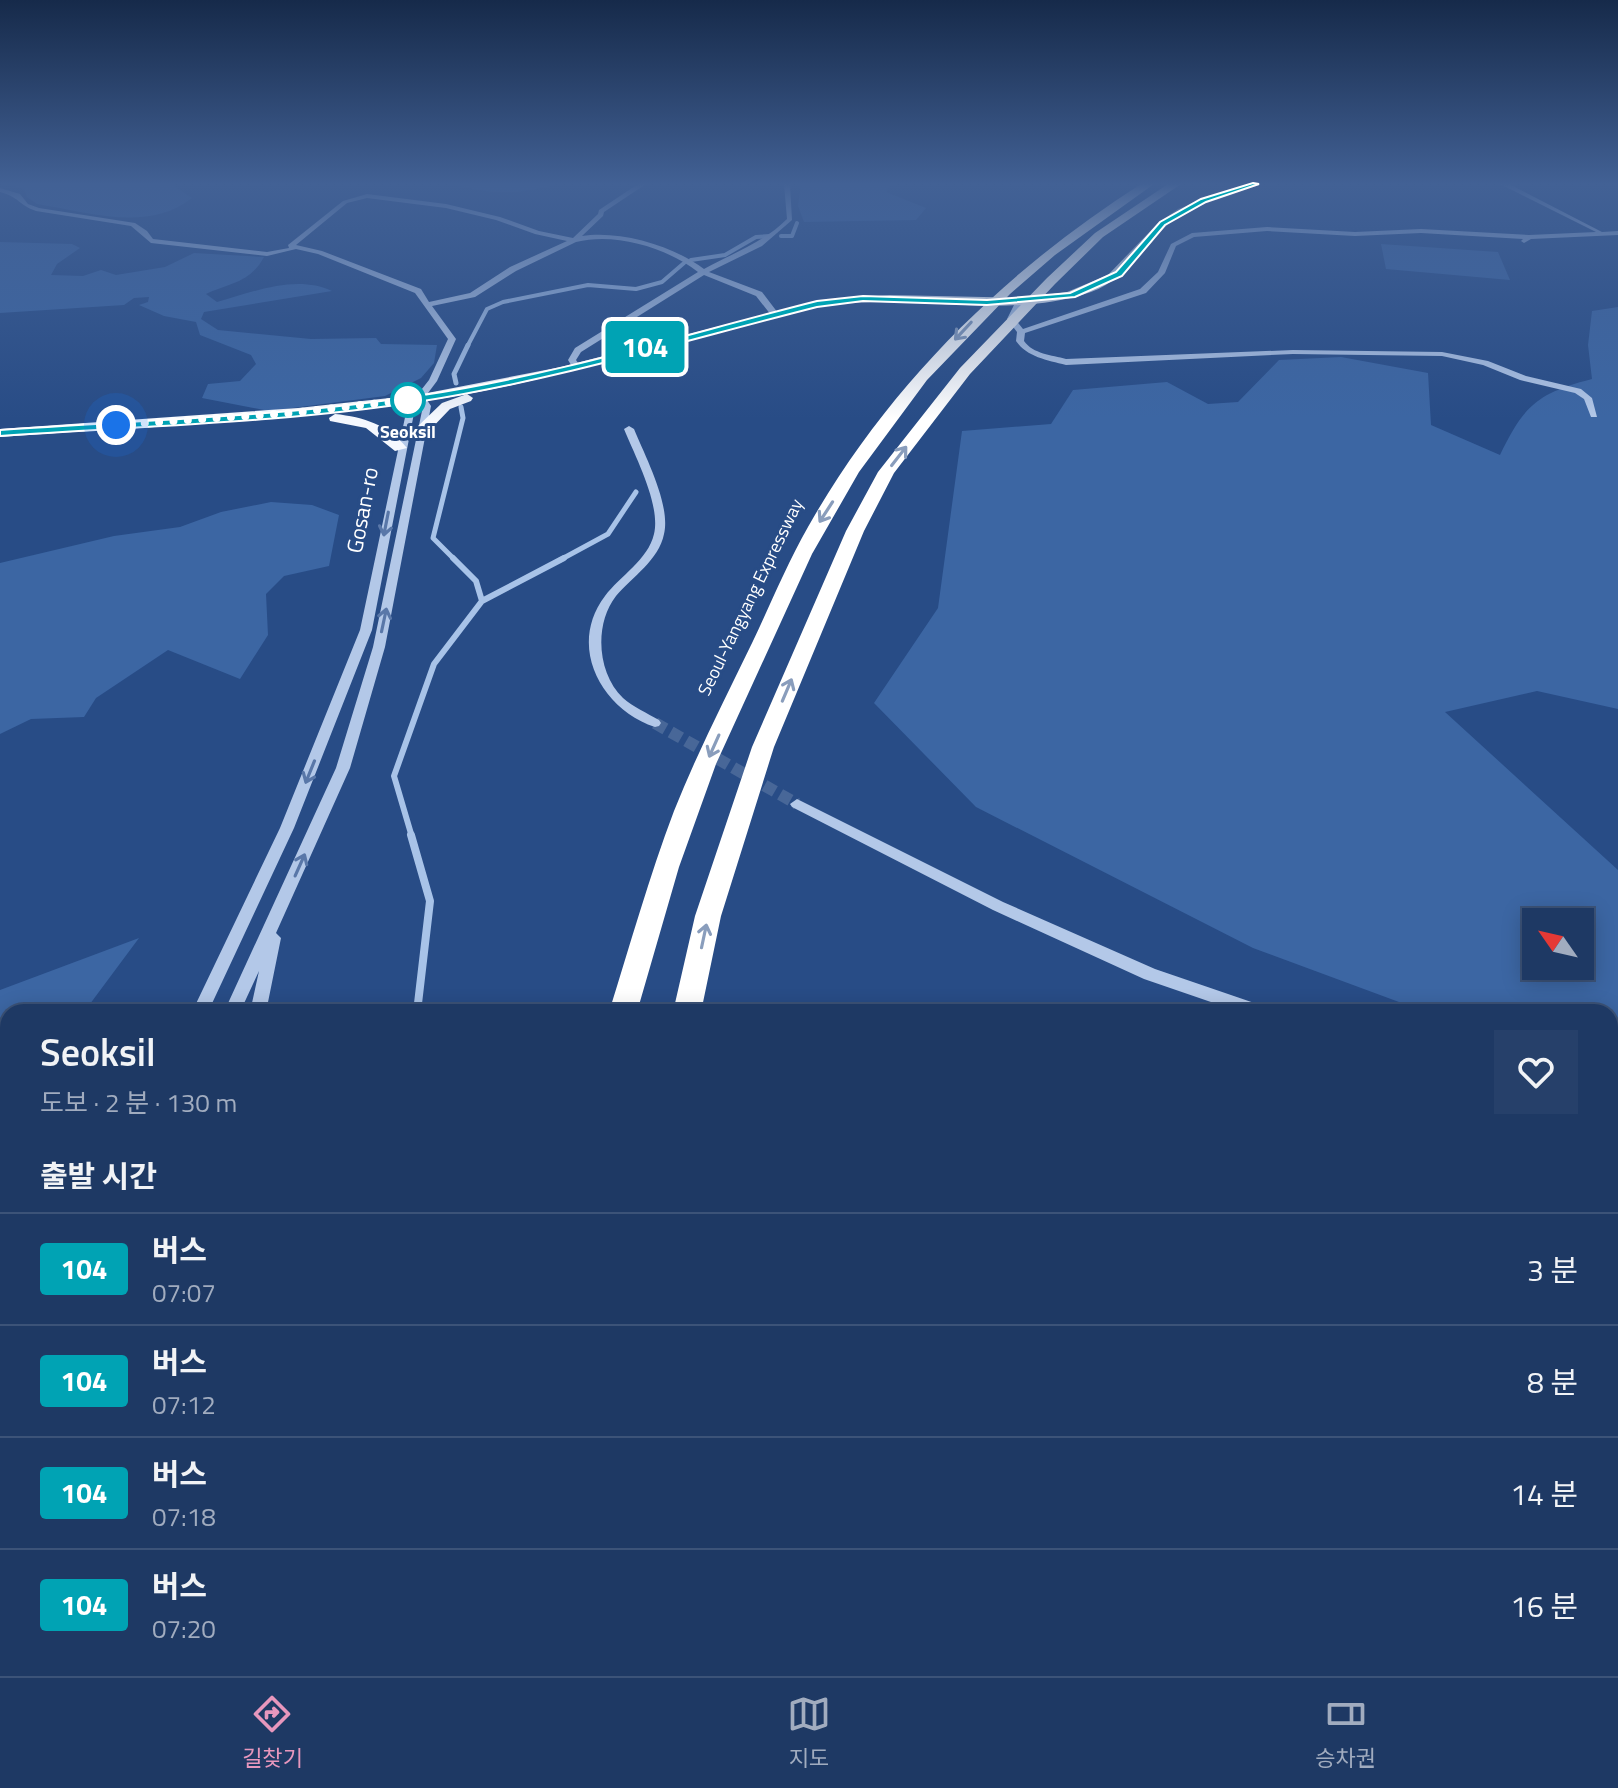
<!DOCTYPE html>
<html lang="ko">
<meta charset="utf-8">
<style>
:root{--surface:#1e3964;--page:#26406a;--text:#f1f3f6;--muted:#a1acbf;--line:#3c5378;--accent:#e797bd}
body{margin:0;font-family:"Titillium Web","Noto Sans KR",sans-serif;background:var(--page);color:var(--text);height:100vh;display:flex;flex-direction:column;font-size:30px;white-space:nowrap}
*{box-sizing:border-box;margin:0}
p{font-size:26px;color:var(--muted)}
.icon{flex:none;width:44px;height:44px;fill:none;stroke:currentColor;stroke-width:2;stroke-linecap:round;stroke-linejoin:round}
.map{position:relative;flex:1;overflow:hidden}
.panel{position:absolute;left:0px;top:1004px;width:1618px;height:672px;display:flex;flex-direction:column;background:var(--surface);border-radius:24px 24px 0 0;box-shadow:0 4px 20px #0003,0 0 0 2px var(--line)}
.panel>*{flex:none}
.badge{padding:0 16px;border-radius:6px;font-size:28px;line-height:52px}
.needle{width:52px;rotate:304deg}
.tools{position:absolute;left:1522px;top:908px;display:grid;gap:16px}
.tools a{display:grid;place-items:center;width:72px;height:72px;border-radius:0px;background:var(--surface);box-shadow:0 4px 20px #0003,0 0 0 2px var(--line);font-size:40px}
.you{position:absolute;width:40px;height:40px;margin:-20px;border:6px solid #fff;border-radius:50%;background:#1a73e8;box-shadow:0 0 0 12px #1a73e833}
.map>.badge{position:absolute;translate:-50% -50%;box-shadow:0 0 0 4px #fff}
h2{padding:0 40px;font-size:30px;line-height:72px}
.round{display:grid;place-items:center;flex:none;width:84px;height:84px;border-radius:0px;background:var(--page)}
.overview{display:flex;align-items:center;justify-content:space-between;height:136px;padding:0 40px}
h1{font-size:38px;font-weight:600;line-height:60px}
ul{padding:0;list-style:none}
li{display:flex;align-items:center;gap:24px;height:112px;padding:0 40px;border-top:2px solid var(--line)}
li div{flex:1}
li b{display:block;font-size:30px}
li em{font-style:normal}
li .badge{min-width:88px;font-weight:700;text-align:center}
.tabs{display:flex;justify-content:space-around;align-items:center;height:112px;border-top:2px solid var(--line);background:var(--surface);font-size:22px;color:var(--muted)}
.tabs a{display:grid;justify-items:center;gap:4px}
.tabs .active{color:var(--accent)}
.map>svg:first-child{display:block}
</style>
<div class="map">
<svg width="1618" height="1676" viewBox="0 0 1618 1676">
<rect width="100%" height="100%" fill="#284c86"/>
<path fill="#3c66a3" fill-rule="evenodd" d="M7 184H171L192 198C148 233 88 212 37 204L27 197 24 189Z
M453 184H557C520 195 490 195 453 184Z
M801 184H891L886 192 926 208 916 220 804 222 798 206Z
M0 242 72 244 80 248 57 264 51 275 83 276 101 270 116 275 165 267 194 253 264 257C250 283 230 283 206 294L217 302C253 292 296 274 332 291L204 312 201 319 218 330 311 339 376 338 381 344 437 345 434 363 421 378 385 396 269 411 202 398 208 384 240 381 256 364 251 355 200 335 196 322 164 316 139 305 148 302 149 297 134 298 124 305 0 313Z
M1381 244 1498 252 1510 280 1386 269Z
M1618 307V709L1537 691 1445 712 1618 870V1083L1610 1080V1012H1426L1253 948 976 807 874 703 938 608 962 431 1051 424 1073 390 1167 382 1208 404 1238 402 1279 360 1341 357 1428 373 1431 425 1500 455C1524 405 1538 393 1592 379L1588 345 1592 311ZM1536 922H1580V966H1536Z
M271 502 312 505 339 515 329 566 284 576 266 594 268 635 240 679 168 650 96 698 84 717 31 719 0 734V563L114 536 180 527 221 512Z
M139 938 84 1012H8V1116L0 1127V990Z"/>
<g fill="none" stroke-linecap="round" stroke-linejoin="round">
<path stroke="#a8c3e8" stroke-width="4" d="M781 236H792L797 223
M691 260 725 255 756 237 770 236
M467 347 487 309 503 302 588 285 636 289 662 282 684 263"/>
<path stroke="#a8c3e8" stroke-width="5" d="M456 383 454 374 468 345
M455 560 433 538 463 418 461 407
M560 560 608 534 636 492"/>
<path stroke="#a8c3e8" stroke-width="6" d="M482 601 564 558
M412 837 394 776 434 664 482 601 476 581 453 558"/>
<path stroke="#a8c3e8" stroke-width="8" d="M411 835 430 901 417 1012"/>
<path stroke="#a8c3e8" stroke-width="10" d="M175 1676 178 1668"/>
<path stroke="#486798" stroke-width="12" stroke-dasharray="12 6" stroke-linecap="butt" d="M655 723 797 804"/>
<path fill="#b3c8e8" fill-rule="evenodd" d="M638 184H646L604 212 603 216 582 236C620 230 674 246 704 269 733 253 763 243 787 219L784 184H790L792 220 762 246 709 272 762 292 778 313 771 315 756 296 704 275 581 352 576 360 580 366 573 368 568 360 575 348 698 272C667 248 616 232 576 242L516 271 475 297 432 306 456 339 437 381 425 397 431 406 385 647 350 768 276 933 281 938 266 1012H250L259 971 240 1012H224L336 768 373 647 423 406 420 403 415 408 372 630 294 828 208 1012H192L280 828 360 630 407 408 429 380 448 339 415 293 318 254 296 249 267 256 151 243 131 226 36 211C19 205 19 197 0 192V188L20 194 28 204 39 208 135 223 147 231 153 239 267 252 289 248 288 245 343 201 367 194 446 204 500 217 539 231 573 238 598 214 599 210ZM367 198 446 208 496 220 535 234 567 241 510 267 470 293 429 302 421 289 322 251 296 245 347 203Z
M1500 184H1509L1602 232 1618 231V235L1531 239 1524 243 1521 241 1523 239 1421 233 1355 236 1267 231 1194 237 1176 246 1165 273 1146 293 1025 333 1024 341C1033 354 1052 355 1066 359L1293 350 1442 352 1488 361 1526 376 1581 389 1592 398 1597 417H1591L1584 399 1575 393 1520 380 1483 365 1442 356 1293 354 1066 365C1047 360 1027 357 1016 341L1017 332 1007 319 1014 305 1010 301 1014 299 1022 305 1015 319 1023 329 1140 289 1158 272 1171 244 1192 233 1267 227 1355 232 1421 229 1529 235 1596 232Z
M629 426 634 429C645 456 671 505 664 534 659 560 632 577 616 596 594 624 597 673 623 698 633 707 647 713 659 720L661 723 659 726 655 727C601 709 567 646 605 596 620 576 648 560 654 534 661 505 635 456 624 429Z
M797 799 1003 902 1155 969 1266 1007 1268 1012H1240L1144 979 993 910 792 807 790 804Z
M1610 1127 1618 1130V1146L1610 1143Z
M1610 1310 1618 1311V1331L1610 1330Z
M8 1372V1402L0 1406V1376Z
M8 1464V1496L0 1500V1468Z"/>
<path fill="#f5f8fe" fill-rule="evenodd" d="M1244 184H1259C1232 198 1201 201 1175 219 1144 241 1128 279 1091 292 1004 322 907 291 817 307 702 327 593 371 478 392 321 422 159 425 0 437V429L298 408 417 395 561 367 817 301 890 295 1025 298 1067 292 1108 275 1158 223 1178 209Z
M467 394 473 398 471 401 450 409 427 433H417V427L442 403Z
M335 414C364 417 388 425 407 448L395 451 366 428 330 421 329 418Z"/>
<path fill="#fff" fill-rule="evenodd" d="M1141 184H1154L1055 255 1010 294 927 380 859 472 812 554 716 764 679 867 637 1012H609C630 945 649 877 674 811 697 753 726 697 753 641 771 603 787 564 808 527 888 385 1005 271 1141 184Z
M1168 184H1181L1103 237 1055 284 970 374 894 473 864 531 774 747 721 916 701 1012H673L695 916 752 747 846 531 878 472 960 368 1047 278 1095 233Z
M410 1668H450L449 1676H407Z
M461 1668H501V1676H459Z
M532 1668H572V1676H530Z"/>
</g>
<defs><path id="oneway-shaft" d="M-6 0H5M1.5-3L5.5 0L1.5 3" fill="none" stroke-width="1.6" stroke-linecap="round" stroke-linejoin="round" transform="scale(2)"/></defs>
<g stroke="#899dbc">
<use href="#oneway-shaft" transform="translate(963 331) rotate(133)"/>
<use href="#oneway-shaft" transform="translate(899 456) rotate(-52)"/>
<use href="#oneway-shaft" transform="translate(826 512) rotate(123)"/>
<use href="#oneway-shaft" transform="translate(787 690) rotate(-67)"/>
<use href="#oneway-shaft" transform="translate(714 746) rotate(114)"/>
<use href="#oneway-shaft" transform="translate(704 936) rotate(-78)"/>
</g>
<g stroke="#5977a8">
<use href="#oneway-shaft" transform="translate(386 524) rotate(101)"/>
<use href="#oneway-shaft" transform="translate(384 620) rotate(-78)"/>
<use href="#oneway-shaft" transform="translate(310 772) rotate(112)"/>
<use href="#oneway-shaft" transform="translate(300 865) rotate(-66)"/>
</g>
<linearGradient id="sky" x2="0" y2="1"><stop stop-color="#162a4a"/><stop offset="0.44" stop-color="#426195"/><stop offset="1" stop-color="#426195" stop-opacity="0"/></linearGradient>
<rect width="1618" height="419" fill="url(#sky)"/>
<path fill="#00a3b4" stroke="#fff" stroke-width="2" d="M1253 183 1259 184 1206 202 1165 225 1122 276 1075 297 987 305 863 301 817 307C687 340 556 380 423 401 283 423 141 426 0 436V430C141 420 283 417 423 395 556 375 686 334 817 301L863 296 987 300 1070 293 1116 272 1160 222 1201 199Z"/>
<g fill="none" stroke-linecap="round" stroke-linejoin="round">
<path stroke="#fff" stroke-width="8" stroke-dasharray="0 14.4" d="M116 425 291 413 408 400"/>
</g>
<circle fill="#fff" stroke="#00a3b4" stroke-width="4" cx="408" cy="400" r="16"/>
<g text-anchor="middle" dominant-baseline="central" stroke-width="6" stroke-linejoin="round" paint-order="stroke">
<g font-size="18" font-weight="bold" fill="#fff" stroke="#284c86">
<text x="408" y="431">Seoksil</text>
</g>
<g font-size="18" fill="#fff" stroke="#284c86">
<text transform="translate(750 597) rotate(-64)">Seoul-Yangyang Expressway</text>
</g>
<g font-size="22" fill="#fff" stroke="#284c86">
<text transform="translate(362 510) rotate(-79)">Gosan-ro</text>
</g>
</g>
</svg>
<div class="tools">
<a><svg class="needle" viewBox="-14 -14 28 28"><path d="M0-13l5 13h-10z" fill="#e53935"/><path d="M0 13l5-13h-10z" fill="#a1acbf"/></svg></a>
</div>
<div class="you" style="left:116px;top:425px"></div>
<b class="badge" style="left:645px;top:347px;background:#00a3b4;color:#fff">104</b>
<section class="panel">
<div class="overview"><div><h1>Seoksil</h1><p>도보 · 2 분 · 130 m</p></div><a class="round"><svg class="icon" aria-label="heart" viewBox="0 0 24 24"><path d="M12 20l-8-8c-3-5 5-10 8-4 3-6 11-1 8 4z"/></svg></a></div>
<h2>출발 시간</h2>
<ul>
<li><span class="badge" style="background:#00a3b4;color:#fff">104</span><div><b>버스</b><p>07:07</p></div><em>3 분</em></li>
<li><span class="badge" style="background:#00a3b4;color:#fff">104</span><div><b>버스</b><p>07:12</p></div><em>8 분</em></li>
<li><span class="badge" style="background:#00a3b4;color:#fff">104</span><div><b>버스</b><p>07:18</p></div><em>14 분</em></li>
<li><span class="badge" style="background:#00a3b4;color:#fff">104</span><div><b>버스</b><p>07:20</p></div><em>16 분</em></li>
</ul>
</section>
</div>
<nav class="tabs">
<a class="active"><svg class="icon" aria-label="directions" viewBox="0 0 24 24"><path d="M12 3l9 9-9 9-9-9zM9 14v-3h6M13 9l2 2-2 2"/></svg>길찾기</a>
<a><svg class="icon" aria-label="map" viewBox="0 0 24 24"><path d="M3 6l6-2 6 2 6-2v14l-6 2-6-2-6 2zM9 4v14M15 6v14"/></svg>지도</a>
<a><svg class="icon" aria-label="tickets" viewBox="0 0 24 24"><path d="M3 7h18v10H3zM15 7v10"/></svg>승차권</a>
</nav>
